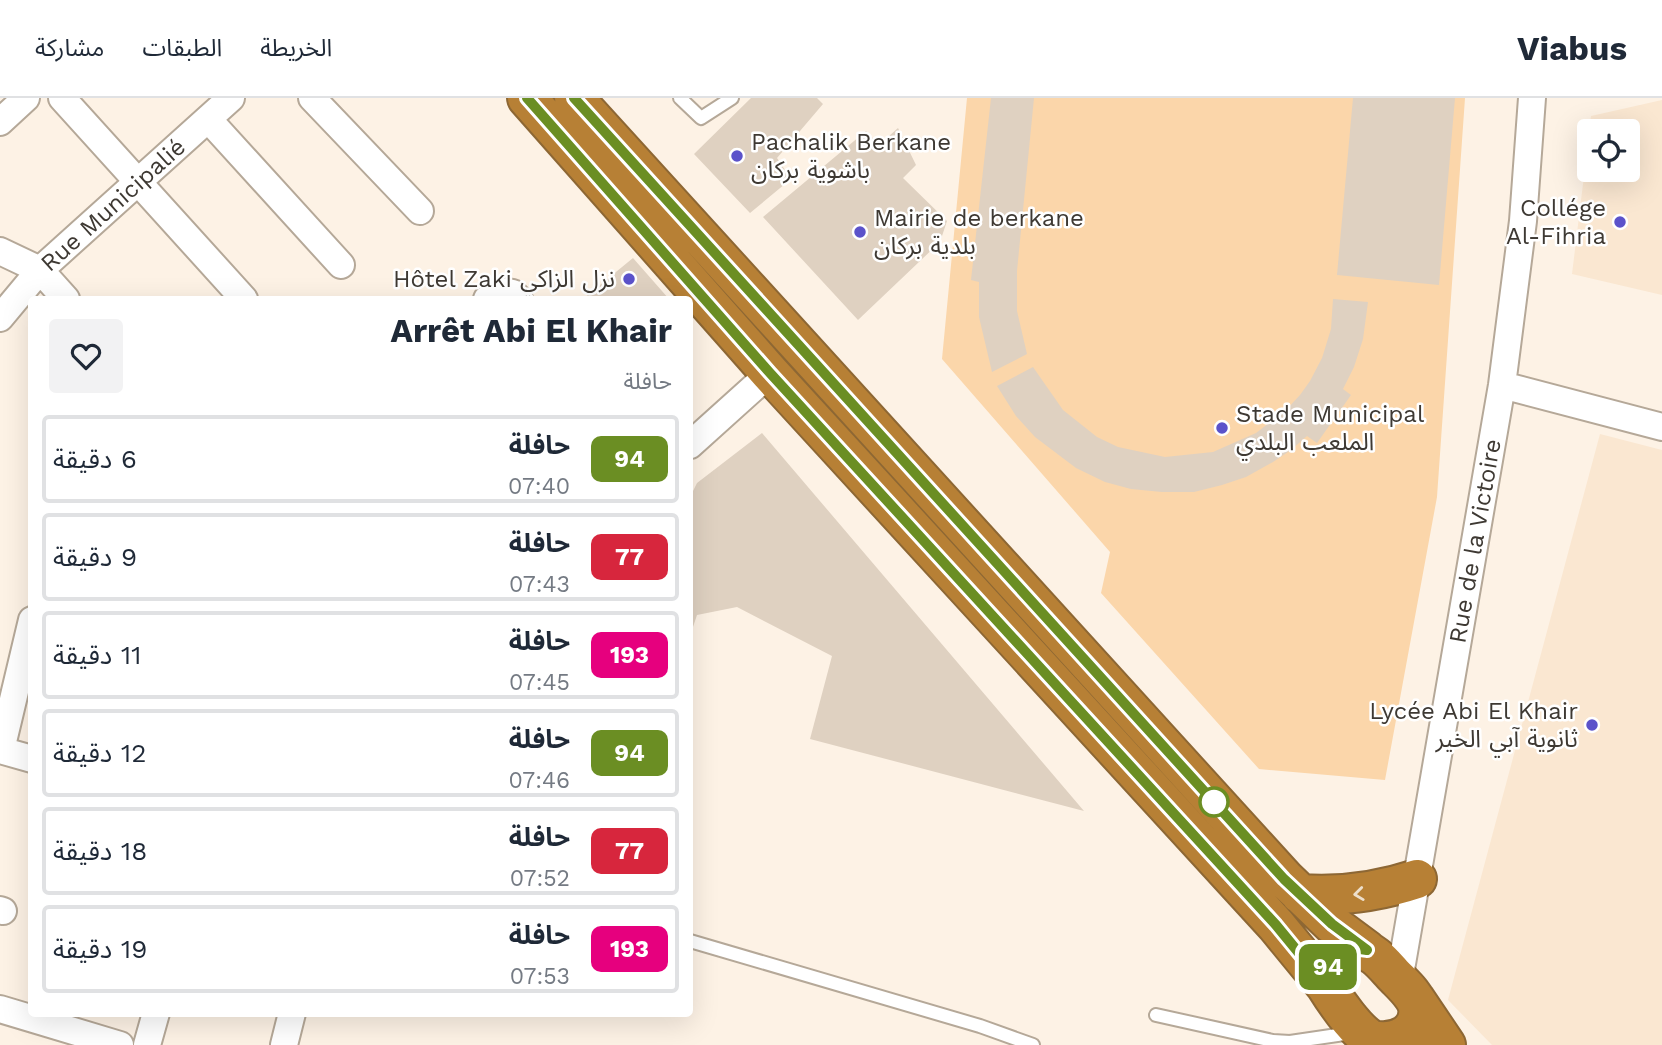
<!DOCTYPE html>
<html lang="ar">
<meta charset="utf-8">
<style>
:root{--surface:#fff;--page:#f2f2f3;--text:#1f2937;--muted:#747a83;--line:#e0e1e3}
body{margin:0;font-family:"Work Sans","Noto Sans Arabic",sans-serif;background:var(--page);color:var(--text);direction:rtl;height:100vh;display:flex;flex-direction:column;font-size:26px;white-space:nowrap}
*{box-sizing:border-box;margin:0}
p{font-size:23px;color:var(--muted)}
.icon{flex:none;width:38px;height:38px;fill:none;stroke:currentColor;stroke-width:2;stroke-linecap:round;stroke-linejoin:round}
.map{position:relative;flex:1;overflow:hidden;direction:ltr}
.details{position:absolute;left:28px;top:198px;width:665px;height:721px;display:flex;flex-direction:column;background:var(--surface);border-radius:7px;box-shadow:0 7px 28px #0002;direction:rtl}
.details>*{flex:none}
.badge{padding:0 14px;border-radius:10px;font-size:24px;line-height:46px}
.fabs{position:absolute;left:1577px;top:21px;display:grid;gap:14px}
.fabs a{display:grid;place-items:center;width:63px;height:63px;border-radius:7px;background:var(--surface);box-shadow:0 7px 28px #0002;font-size:35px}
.map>.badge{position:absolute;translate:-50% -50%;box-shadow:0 0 0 4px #fff}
.round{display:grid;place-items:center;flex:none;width:74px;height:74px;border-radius:7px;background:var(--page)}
.summary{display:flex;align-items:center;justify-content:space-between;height:119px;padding:0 21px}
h1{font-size:33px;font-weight:700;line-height:52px}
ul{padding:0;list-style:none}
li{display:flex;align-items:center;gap:21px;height:88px;margin:0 14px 10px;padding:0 7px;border:4px solid var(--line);border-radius:7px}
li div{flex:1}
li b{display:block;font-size:26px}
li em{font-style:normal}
li .badge{min-width:77px;font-weight:700;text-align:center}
header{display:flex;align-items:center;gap:42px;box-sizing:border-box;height:98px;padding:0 35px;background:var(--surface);border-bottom:2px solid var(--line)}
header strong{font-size:33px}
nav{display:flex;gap:38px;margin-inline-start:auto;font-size:24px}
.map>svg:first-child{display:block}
</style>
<header>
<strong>Viabus</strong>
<nav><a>الخريطة</a><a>الطبقات</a><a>مشاركة</a></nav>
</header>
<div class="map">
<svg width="1662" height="947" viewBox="0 0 1662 947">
<rect width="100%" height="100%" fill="#fdf2e5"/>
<path fill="#fae7d1" d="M1662 2V197L1572 176 1589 37V72H1628V33H1589L1591 18Z
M1600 336 1662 352V947H1492L1448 902Z"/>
<path fill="#fbd6aa" d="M967 0H1465L1437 399 1385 682 1259 671 1101 495 1110 454 942 261Z"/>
<path fill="#dfd1c1" d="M751 0H817L823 6 777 60 791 81 750 115 694 56Z
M991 0H1034L1017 173V213L1027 256 992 274 979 219V184L971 182Z
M1353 0H1455L1439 187 1337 177Z
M898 30 916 67 903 80 947 123 940 144 858 222 763 119 866 33 879 47Z
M633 160 669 201H583Z
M1333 201 1368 204 1363 241 1354 269 1343 291 1351 297 1317 345 1307 338 1291 352 1273 364 1246 379 1222 387 1194 394H1162L1131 391 1105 384 1076 370 1035 339 1016 318 997 288 1033 269 1063 312 1097 339 1118 349 1165 359 1213 354 1256 335 1286 312 1300 297 1310 283 1322 260 1331 231Z
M762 335 1084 713 810 641 832 558 737 509 697 517 690 538V399L697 385Z"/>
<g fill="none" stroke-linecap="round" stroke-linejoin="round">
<defs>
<path id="lane" d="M680 0 701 20 732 0
M690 843 980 928 1033 947
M1156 917 1273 943 1290 944 1351 935"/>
<path id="street" d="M62 0 244 201
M312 0 420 113
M208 21 341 167
M0 24 26 0
M0 153 40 172 66 201
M487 201 501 193 513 195 519 201
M0 220 40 172 231 0
M1502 287 1662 329
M690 347 770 275
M0 652 32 661
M1 652 32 522
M0 812 3 813
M1399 883 1502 287 1523 123 1532 0
M0 911 120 947
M147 947 156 915
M284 947 292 915"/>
<path id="highway" d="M527 0 770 275 1276 827 1326 888
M574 0 1285 781 1332 826 1367 852
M1300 796C1341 799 1378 794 1417 781
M1357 850C1373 853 1381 863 1392 875 1401 885 1415 896 1418 909 1422 935 1395 947 1372 942 1356 933 1336 904 1326 888 1324 866 1336 852 1357 850Z
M1415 901 1446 947"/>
</defs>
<use href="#lane" stroke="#b5a898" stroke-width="16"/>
<use href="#street" stroke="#b5a898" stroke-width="30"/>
<use href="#highway" stroke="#8d6734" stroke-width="42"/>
<use href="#lane" stroke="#fff" stroke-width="12"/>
<use href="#street" stroke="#fff" stroke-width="26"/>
<use href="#highway" stroke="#b78035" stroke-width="38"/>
</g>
<defs><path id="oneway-chevron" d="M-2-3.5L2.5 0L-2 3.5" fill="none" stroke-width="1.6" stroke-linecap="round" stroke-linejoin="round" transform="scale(1.75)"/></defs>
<use stroke="#eddfcc" href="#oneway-chevron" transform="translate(1359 796) rotate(173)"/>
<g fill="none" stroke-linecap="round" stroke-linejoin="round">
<defs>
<path id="line" d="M527 0 770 275 1276 827 1326 888C1324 861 1342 847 1367 852L1332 826 1284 781 574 0"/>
</defs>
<use href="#line" stroke="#fff" stroke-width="16"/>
<use href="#line" stroke="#6b8e23" stroke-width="10"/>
</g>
<g fill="#5b52ca" stroke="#fff" stroke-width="2.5">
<circle cx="737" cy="58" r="7"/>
<circle cx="1620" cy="124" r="7"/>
<circle cx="860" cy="134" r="7"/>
<circle cx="629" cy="181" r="7"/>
<circle cx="1222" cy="330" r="7"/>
<circle cx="1592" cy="627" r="7"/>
</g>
<circle fill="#fff" stroke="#6b8e23" stroke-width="3.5" cx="1214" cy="704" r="14"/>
<g text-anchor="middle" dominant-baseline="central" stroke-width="5" stroke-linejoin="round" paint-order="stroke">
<g font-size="24" fill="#3e3933" stroke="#fff" text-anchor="start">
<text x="751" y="44">Pachalik Berkane<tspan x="751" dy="28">باشوية بركان</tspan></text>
<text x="1606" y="110" text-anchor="end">Collége<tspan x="1606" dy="28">Al-Fihria</tspan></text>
<text x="874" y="120">Mairie de berkane<tspan x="874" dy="28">بلدية بركان</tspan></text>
<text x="615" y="181" text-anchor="end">Hôtel Zaki نزل الزاكي</text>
<text x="1236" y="316">Stade Municipal<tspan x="1236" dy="28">الملعب البلدي</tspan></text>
<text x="1578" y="613" text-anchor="end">Lycée Abi El Khair<tspan x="1578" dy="28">ثانوية آبي الخير</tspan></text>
</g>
<g font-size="24" fill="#3e3933" stroke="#fff">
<text transform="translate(113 107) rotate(-42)">Rue Municipalié</text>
<text transform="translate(1475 443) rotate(-80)">Rue de la Victoire</text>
</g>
</g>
</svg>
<div class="fabs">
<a><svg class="icon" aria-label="locate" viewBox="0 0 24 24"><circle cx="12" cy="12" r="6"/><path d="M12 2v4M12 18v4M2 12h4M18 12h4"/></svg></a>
</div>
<b class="badge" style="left:1328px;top:869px;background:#6b8e23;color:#fff">94</b>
<section class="details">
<div class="summary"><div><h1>Arrêt Abi El Khair</h1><p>حافلة</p></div><a class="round"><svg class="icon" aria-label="heart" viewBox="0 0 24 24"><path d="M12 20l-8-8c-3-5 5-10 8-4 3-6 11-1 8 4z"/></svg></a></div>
<ul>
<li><span class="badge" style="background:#6b8e23;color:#fff">94</span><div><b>حافلة</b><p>07:40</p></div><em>6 دقيقة</em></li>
<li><span class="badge" style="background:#d7263d;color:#fff">77</span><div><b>حافلة</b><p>07:43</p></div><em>9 دقيقة</em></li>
<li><span class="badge" style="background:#e6007e;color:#fff">193</span><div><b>حافلة</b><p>07:45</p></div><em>11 دقيقة</em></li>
<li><span class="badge" style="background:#6b8e23;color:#fff">94</span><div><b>حافلة</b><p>07:46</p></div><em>12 دقيقة</em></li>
<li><span class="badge" style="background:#d7263d;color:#fff">77</span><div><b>حافلة</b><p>07:52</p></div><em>18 دقيقة</em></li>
<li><span class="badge" style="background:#e6007e;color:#fff">193</span><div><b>حافلة</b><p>07:53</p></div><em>19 دقيقة</em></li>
</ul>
</section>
</div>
